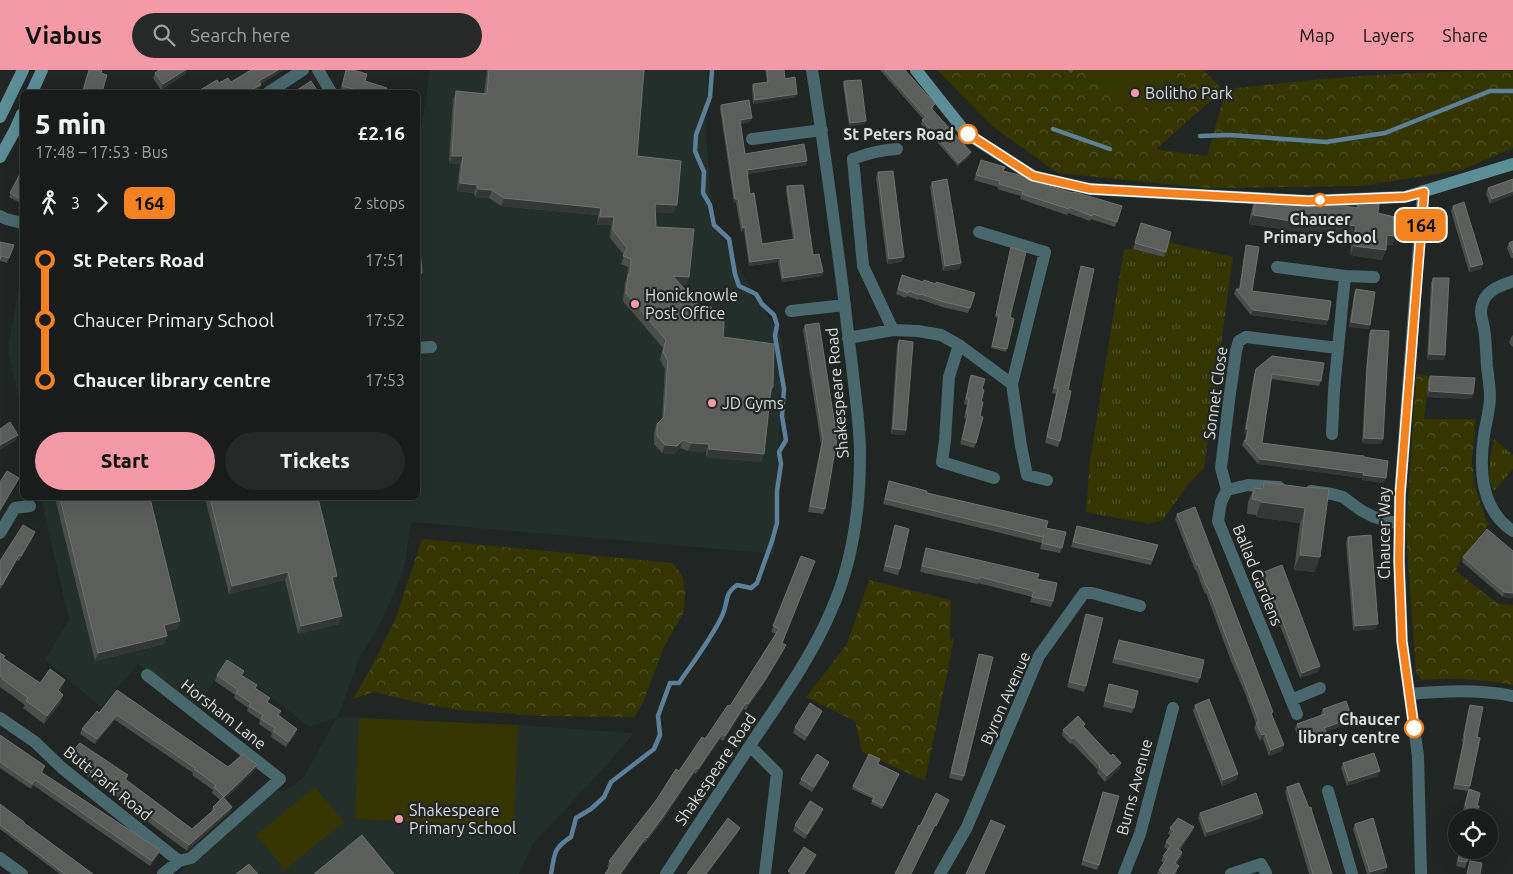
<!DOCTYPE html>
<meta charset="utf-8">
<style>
:root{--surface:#191c1b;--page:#262928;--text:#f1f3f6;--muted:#9fa1a3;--line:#373a3a;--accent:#f49aa7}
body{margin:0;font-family:Ubuntu,sans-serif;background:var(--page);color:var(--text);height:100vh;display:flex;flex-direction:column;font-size:19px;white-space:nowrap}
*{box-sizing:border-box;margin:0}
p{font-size:16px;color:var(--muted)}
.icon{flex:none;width:28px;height:28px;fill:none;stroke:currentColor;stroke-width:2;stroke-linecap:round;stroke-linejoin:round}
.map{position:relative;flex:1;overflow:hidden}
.drawer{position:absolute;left:20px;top:20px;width:400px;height:410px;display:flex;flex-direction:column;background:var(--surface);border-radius:8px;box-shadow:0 5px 20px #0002,0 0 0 1px var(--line)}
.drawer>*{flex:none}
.badge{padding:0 10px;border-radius:8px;font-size:18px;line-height:32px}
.fabs{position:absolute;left:1448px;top:739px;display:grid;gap:10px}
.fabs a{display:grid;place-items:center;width:50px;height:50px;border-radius:50%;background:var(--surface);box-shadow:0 5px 20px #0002,0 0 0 1px var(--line);font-size:25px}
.map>.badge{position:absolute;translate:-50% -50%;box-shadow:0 0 0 2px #fff}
.legs{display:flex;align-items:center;gap:8px;height:55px;padding:0 15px;font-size:16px}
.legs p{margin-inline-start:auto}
.summary{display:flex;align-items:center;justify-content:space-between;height:85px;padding:0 15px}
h1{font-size:28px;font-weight:800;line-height:38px}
.cta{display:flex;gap:10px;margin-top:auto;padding:10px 15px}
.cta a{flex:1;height:58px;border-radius:30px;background:var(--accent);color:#111;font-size:20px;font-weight:800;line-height:58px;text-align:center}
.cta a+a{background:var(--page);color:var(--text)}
ul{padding:0 15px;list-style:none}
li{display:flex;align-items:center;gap:18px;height:60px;font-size:19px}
li i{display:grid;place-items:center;width:8px;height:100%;margin:0 6px;background:currentColor}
li i::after{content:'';width:12px;height:12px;margin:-6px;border:4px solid;border-radius:50%;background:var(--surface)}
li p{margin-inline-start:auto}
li:first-child i{background:linear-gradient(#0000 50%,currentColor 0)}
li:last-child i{background:linear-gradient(currentColor 50%,#0000 0)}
header{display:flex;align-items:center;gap:30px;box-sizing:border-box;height:70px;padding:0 25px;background:var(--accent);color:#111}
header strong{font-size:24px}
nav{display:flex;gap:28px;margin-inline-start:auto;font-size:18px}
.search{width:350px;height:45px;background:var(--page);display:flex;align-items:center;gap:12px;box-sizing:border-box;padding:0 18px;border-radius:28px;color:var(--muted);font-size:19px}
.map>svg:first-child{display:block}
</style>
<header>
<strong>Viabus</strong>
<div class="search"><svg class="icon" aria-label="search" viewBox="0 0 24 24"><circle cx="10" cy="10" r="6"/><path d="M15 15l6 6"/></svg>Search here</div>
<nav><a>Map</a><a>Layers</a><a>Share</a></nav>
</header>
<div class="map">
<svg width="1513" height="804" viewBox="0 0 1513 804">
<defs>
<pattern id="grass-tufts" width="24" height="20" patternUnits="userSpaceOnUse" patternTransform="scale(1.25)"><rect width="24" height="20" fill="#343501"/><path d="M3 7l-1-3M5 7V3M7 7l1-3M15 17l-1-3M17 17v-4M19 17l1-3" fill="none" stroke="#515226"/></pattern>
<pattern id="forest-crowns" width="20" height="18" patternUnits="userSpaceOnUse" patternTransform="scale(1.25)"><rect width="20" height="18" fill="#343501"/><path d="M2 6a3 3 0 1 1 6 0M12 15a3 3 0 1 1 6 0" fill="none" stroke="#515226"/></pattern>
</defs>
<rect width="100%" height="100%" fill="#212524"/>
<path fill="#242f2c" d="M430 0H707L706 65 713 154 783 271 774 484 411 452 405 494 395 521 379 556 360 586 338 647 518 655 634 663 603 699 533 774 519 804H178L275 718 282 723 304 707 337 647 309 657 227 592 197 637 138 594 101 637 45 590 69 550 41 428H418V80Z
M22 196V344L8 279Z"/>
<path fill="url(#grass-tufts)" d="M1168 172 1233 187 1204 398 1189 413 1163 450 1149 454 1086 442 1090 390 1124 179H1133L1164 187Z
M1494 369 1513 385V399L1495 420H1493C1486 403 1490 387 1494 369Z"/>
<path fill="url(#forest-crowns)" d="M937 0H1205L1204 1 1223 20 1156 79 1207 86 1226 19C1321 8 1417 0 1513 1V78L1462 100 1362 116 1205 118 1057 103 992 56Z
M1416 304 1429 306 1424 349H1476L1472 391 1474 413 1486 449 1489 454 1459 493 1456 501 1497 533 1513 535V615C1481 609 1455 608 1422 610L1416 604 1406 463Z
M422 469 673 493 683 507 685 523 684 542 664 577 643 633 635 647 539 646 458 640 424 634 374 622 353 629 372 596 395 550Z
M869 510 951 530 950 569 954 570 925 711 862 682 855 651 806 627 847 574Z"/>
<path fill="#343501" d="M1087 0H1177L1138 45Z
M359 648 518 655 514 756 355 749Z
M315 717 344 752 285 800 256 765Z"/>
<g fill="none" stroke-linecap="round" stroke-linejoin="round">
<path stroke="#5c809a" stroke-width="4.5" d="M1053 59 1110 79
M1200 66 1230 65 1326 72 1385 63 1490 21H1513
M551 804C555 785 552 779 571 767L576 748 591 739 604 727 611 712 654 679 660 665 658 646 670 613H679C694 591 711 569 722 546 729 532 723 525 737 515L751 518 757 513 772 471 777 453V421L781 394 779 382 786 370 782 346 784 319 775 266 777 255 774 245 762 234 756 224 739 216 735 204 729 169 714 155 710 135 703 123 704 102 695 81 696 65 710 27 712 0"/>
<path stroke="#49686d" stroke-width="12" d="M318 0 331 22
M269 22 303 0
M752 69 822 60
M0 146 6 149 22 153
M979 162 1045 182 1012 314 1021 376 1027 405 1047 410
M1277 197 1345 206
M1513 211C1501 216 1488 219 1483 232 1479 242 1482 248 1484 258 1486 270 1486 283 1487 296 1488 306 1490 317 1490 327 1490 339 1486 352 1484 365 1479 399 1481 440 1513 461
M791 241 845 235
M893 260 863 196 853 89C868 83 881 80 897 79
M848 268 893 260 918 261 941 265 959 275 1012 314
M959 275 949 307 945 370 942 392 994 408
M418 278 431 277
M1332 364 1334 320 1345 206 1374 207
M1227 420 1221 398 1229 331 1236 281 1239 271 1246 267 1338 278
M1227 420 1221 432 1218 451 1297 644
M1227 420 1248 415 1279 417
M1311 421 1332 424 1343 427 1362 441 1374 447 1399 454
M0 463 15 438 30 436
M147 605 280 709 191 788 179 791 163 804
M1409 624C1444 621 1478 619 1513 626
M1291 630 1320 618
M0 648 35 672 62 698 179 791
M750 676 777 703 765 804
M1328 721 1352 804
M0 788 22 804
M666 804C695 759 724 715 753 671 781 629 811 588 831 541 853 492 860 438 860 385 860 355 855 325 852 295 848 265 845 235 841 205 832 137 823 68 812 0
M940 804 967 757 1039 586 1084 523H1092L1140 536
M1124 804 1140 764 1173 638
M1231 804 1261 794 1266 803
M1421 804 1418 686 1402 571 1399 491 1400 425 1423 121"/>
<path stroke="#5b8e97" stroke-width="12" d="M916 0 966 63 1033 106 1090 119 1308 131 1405 127 1513 94
M32 22 42 0
M0 47 23 0
M0 87 15 60 22 44"/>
</g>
<path fill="#4b4e4b" d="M159 0H187L185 4 161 20 153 8 155 3Z
M346 0 365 11 386 22H340Z
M487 0H643L637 86 674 143 655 142 656 157 686 215H681L723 267 773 317 771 324 764 384 761 392 706 387V382L688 381 680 378 674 384 662 383 654 374V362L657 354 662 350 665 299 660 290 663 278 623 231 625 213 627 207 628 197 621 194 624 185 610 168 611 155H597L598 145 501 136 489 128 475 127 474 123 457 121 460 94 449 93 453 29 456 21 484 24Z
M765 0H784L785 9 796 27 753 34 752 17 753 14 767 12Z
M880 0H905L934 38 932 39 970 86 958 96 921 54 923 49Z
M1067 0H1074L1071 3Z
M844 11 865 54 849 56 843 14Z
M721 35 752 48 750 52 740 54 745 84 806 95 747 104 750 124 762 174 793 170 786 121 787 116 813 185 823 202 822 206 782 212 778 192 749 196 744 161 741 162 736 133H734L720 39Z
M981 90 1003 101 1026 109 1073 123 1122 136 1115 157 1091 149 1090 151 1068 143 1067 145 1020 129 1021 126 997 119 998 117 974 110Z
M22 100V134L9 127Z
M878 102 902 192 887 194 876 108Z
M1513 109 1490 134 1486 124 1488 118Z
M932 112 961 193 959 199 943 201 930 117Z
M1255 129 1315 136 1316 132 1356 138 1358 132 1378 143 1396 166 1392 175H1386V180L1382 190 1350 185 1352 166 1309 160 1308 163 1249 154 1252 138Z
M1453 136 1483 194 1481 199 1469 202 1451 141Z
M1141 153 1166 182 1164 187 1133 179Z
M1513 171V188H1511L1507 178 1509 173Z
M0 172 14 175 7 193 0 191Z
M1246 175 1252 221 1328 250 1326 255 1251 245 1234 224 1236 219H1239L1245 180Z
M1010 180V247L1006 282 991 278 998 248 995 247Z
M1081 196 1068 320 1060 371 1058 377 1045 373 1056 324 1052 323 1079 202Z
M902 205 923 212 975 223 968 243 942 237 919 229 918 230 907 226 906 228 896 224Z
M1433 208 1445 285 1443 290H1427L1431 213Z
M1356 219 1369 259 1349 257 1354 224Z
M819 253 825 439 823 444 808 442 821 374 803 260 805 255Z
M1371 260 1381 374 1362 373 1366 302 1369 264Z
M1513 265V277L1509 273 1511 267Z
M899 270 906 360 904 365 891 364 897 275Z
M1256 299 1321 311 1319 316 1271 309 1262 373 1364 387 1384 413 1362 410V408L1258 394 1242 375 1244 370H1245L1246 364H1244L1254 304Z
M971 305 982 319 980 346 976 373 974 378 960 374 966 349 964 348 967 335 964 334 969 311Z
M1430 306 1473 324 1471 329 1427 327 1428 311Z
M889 411 927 423 1046 458 1062 478 1060 483 1040 479 1042 472 1041 473 883 434Z
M1264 412 1307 418 1315 502 1294 500 1300 453 1256 447V445L1247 444 1248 432 1254 418 1261 419Z
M55 428H150L180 551 177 559 165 562 167 566 164 574 95 591Z
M205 428H318L334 514 339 554 298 564 285 510 229 524Z
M1177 444 1271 645 1284 675 1282 681 1269 686 1263 669 1260 671 1254 658 1256 654 1245 623 1231 591 1206 523 1205 524 1196 500H1195L1175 449Z
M895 455 900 499 898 505 883 501Z
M1077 456 1158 475 1151 495 1071 477Z
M33 467 19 491 17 490 0 520V491Z
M1348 467 1376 559 1353 561 1346 472Z
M926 478 1037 509 1053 531 1051 537 1030 532 1032 527 978 513V514L920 502Z
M1513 481V528L1503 527 1462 492 1463 487Z
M801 486 783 573 784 580 763 615 746 640 744 639 723 671 720 669 696 704 694 703 661 753 645 773 644 772 622 804H605L609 798 607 797 609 791 730 636 776 564 771 562Z
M1264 502 1320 596 1318 602 1300 608 1262 508Z
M1086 544V616L1084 622 1067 617Z
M1119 570 1200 608 1198 613 1112 593Z
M0 583 5 586 4 588 40 613 62 618 60 622 61 632 44 654 23 638 25 635 0 617Z
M979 584 964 706 962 711 949 708Z
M244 601 242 606 268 632 295 664 286 677 271 667 272 663 259 654 260 650 247 641 248 638 234 628 235 625 215 611 217 605Z
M1109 614 1134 638 1132 643 1103 637Z
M117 620 228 697 257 695 255 700 225 729 232 737 230 742 187 781 121 732 122 730 87 706 88 703 69 689 71 683 128 705 126 710 192 759 211 742 213 737 220 730 212 723 213 720 192 705 193 703 115 650 95 674 80 664 82 659 99 643Z
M1195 635 1238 704 1236 710 1222 716 1193 641Z
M1470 635 1477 667 1470 716 1468 721 1453 719 1463 672 1462 671 1468 641Z
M1323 639 1350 653 1325 662 1324 667 1305 674H1301L1295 659 1297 654 1322 645 1321 644Z
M822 641 820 646 805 671 793 663 795 657Z
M1085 654 1084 657 1120 698 1105 712 1097 703 1098 700 1072 673 1070 674 1062 665 1063 660Z
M0 665 45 696 42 703 160 780 158 785 150 796 33 715 31 719 0 698Z
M829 692 827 698 812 722 799 714 801 709Z
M1343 693 1378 706 1347 716 1341 698Z
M878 694 899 704 882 739 871 734 873 729 852 719 853 716Z
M1287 717 1332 804H1309L1285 722Z
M1469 719 1477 736V748H1464L1465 741 1463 740Z
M1103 722 1099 795 1097 800 1081 795Z
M0 734 24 753 93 804H60L0 759Z
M823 739 821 745 805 769 793 761 795 755Z
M1200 743H1263L1261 748 1205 767 1198 748Z
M1355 754 1387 797 1385 802 1379 804H1367L1353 759Z
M1194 757 1192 762 1180 780 1182 782 1181 788 1176 794 1177 802 1175 804H1157L1159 800 1164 793 1161 791 1163 786 1168 780 1164 777 1166 772 1171 765 1168 764 1170 758Z
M1459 780H1473L1471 791 1467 790 1465 798 1456 796Z"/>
<path fill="#343735" d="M185 0H187L185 4 161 20 163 14Z
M278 0H284L260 15 259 20 254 22H247L259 11Z
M797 24 796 27 753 34 755 30Z
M752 48 750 52 738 54 740 50Z
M866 51 865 54 849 56 850 53Z
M971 82 970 86 958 96 959 93Z
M452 86H463L460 94 449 93Z
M807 91 806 95 745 104 747 100Z
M460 113 477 115 474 123 457 121Z
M478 119 492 120 489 128 475 127Z
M1513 121V125L1490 134 1492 129Z
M504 128 601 138 598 145 501 136Z
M735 129H738L736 133H734Z
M655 134 677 135 674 143 652 142Z
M1253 145 1312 150 1356 156 1352 166 1309 160 1308 163 1249 154Z
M600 147H614L611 155H597Z
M745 157 744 161 741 162 743 158Z
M1387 165 1396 166 1392 175 1384 174Z
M1354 176 1386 180 1382 190 1350 185Z
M904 187 902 192 887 194 889 189Z
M780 188 778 192 749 196 750 192Z
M961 193 959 199 943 201 945 196Z
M1483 194 1481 199 1469 202 1471 197Z
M823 202 822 206 782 212 783 208Z
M422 203 419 211H418V204Z
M673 206 689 207 686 215 670 214Z
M1253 240 1328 250 1326 255 1251 245Z
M1351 252 1370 255 1369 259 1349 257Z
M1429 284 1445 285 1443 290H1427Z
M1429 321 1473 324 1471 329 1427 327Z
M893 359 906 360 904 365 891 364Z
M1246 359H1248L1246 364H1244Z
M18 365 16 370 0 380V375Z
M1364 368 1383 369 1381 374 1362 373Z
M683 370 680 378 674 384 662 383 665 375Z
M691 373 709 374 706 382 688 381Z
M709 379 764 384 761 392 706 387Z
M1260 389 1364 403 1362 408 1258 394Z
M1363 405 1386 408 1384 413 1362 410Z
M19 408 17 413 0 442V440Z
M1261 432 1305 438 1300 453 1256 447Z
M35 462 33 467 19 491 21 486Z
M19 485 17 490 0 520 2 515Z
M1300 485 1320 487 1315 502 1294 500Z
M288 502 285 510 229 524 232 516Z
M337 506 334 514 332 507Z
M1504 522 1513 523V528L1503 527Z
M342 546 339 554 298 564 301 556Z
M180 551 177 559 161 563 164 555Z
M1378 554 1376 559 1353 561 1355 556Z
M167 566 164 574 95 591 98 583Z
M786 575 784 580 763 615 746 640 748 634Z
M1320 596 1318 602 1300 608 1302 603Z
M65 610 62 618 55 628 58 620Z
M63 625 61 632 44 654 47 646Z
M746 633 744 639 723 671 725 666Z
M822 641 820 646 805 671 807 666Z
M117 645 115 650 95 674 97 669Z
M1352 648 1350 653 1322 663 1324 658Z
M297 659 295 664 286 677 288 672Z
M1326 662 1324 667 1305 674H1301L1303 669Z
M722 664 720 669 696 704 698 699Z
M1265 664 1263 669 1260 671 1262 665Z
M1284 675 1282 681 1269 686 1271 680Z
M829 692 827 698 812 722 814 717Z
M1121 693 1120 698 1105 712 1107 706Z
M257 695 255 700 222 732 224 727Z
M696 698 694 703 661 753 645 773 647 768Z
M1380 701 1378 706 1347 716 1349 711Z
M1238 704 1236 710 1222 716 1223 710Z
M949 730 947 735 934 761 936 756Z
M232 737 230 742 187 781 189 775Z
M823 739 821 745 805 769 807 764Z
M1263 743 1261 748 1205 767 1207 762Z
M935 755 933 761 911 804Z
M1194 757 1192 762 1176 784 1178 779Z
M740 758 738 763 707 804H706Z
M646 767 644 772 622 804H620Z
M160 780 158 785 150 796 152 791Z
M1182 782 1181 788 1173 799 1175 793Z
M816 785 814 791 805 804H804Z
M1387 797 1385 802 1379 804H1370V802Z"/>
<path fill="#5b5e5b" stroke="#6f726f" d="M89 0H102L101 3 107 5 102 22H80L81 20H83Z
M159 0H185L163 14 155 3Z
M251 0H278L259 11 261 15 247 22H245L243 20 238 22H201L200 20 217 10 219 13 228 8 231 12Z
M346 0H353L367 4 365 11 387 18 386 22H364L342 16Z
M489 0H644L637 86 681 91 677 135 655 134 656 157 694 159 689 207 673 206 702 239 709 235 724 252 723 267 774 274 773 317H771L764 384 709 379V374L691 373 683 370 677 376 665 375 657 366V354L664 347 668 291 663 282 666 270 626 223 628 205 630 204 631 189 623 186 627 178 613 160 614 147H600L601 138 504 128 492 120 478 119 477 115 460 113 463 86H452L456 21 487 24Z
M767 0H784L785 9 795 7 797 24 755 30 753 14 768 12Z
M884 0H905L935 34 931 38 971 82 959 93 922 50 926 47Z
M861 10 866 51 850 53 844 11Z
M311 11 318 22H294Z
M749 30 752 48 740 50 745 84 804 74 807 91 747 100 750 124 754 123 762 174 795 169 787 116 803 115 813 185 819 184 823 202 783 208 780 188 750 192 745 157 743 158 738 129H735L721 35Z
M981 90 1005 97 1003 101 1027 107 1026 109 1073 123 1074 122 1122 136 1117 152 1093 144 1092 146 1069 137V139L1022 124 1023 121 999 114 1000 111 976 105Z
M22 100V130L10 123Z
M893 101 904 187 889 189 878 102Z
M947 109 961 193 945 196 932 112Z
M1513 109V121L1492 129 1488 118Z
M1255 129 1279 132V130L1316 136V132L1358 138V132L1379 134 1378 143 1399 148 1396 166 1387 165 1386 180 1354 176 1356 156 1312 150 1311 154 1253 145Z
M1464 132 1483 194 1471 197 1453 136Z
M1141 153 1171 162 1166 182 1135 173Z
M418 156 422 203 418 204Z
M1513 171V183L1509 173Z
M0 172 14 175 9 188 1 186 0 189Z
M1246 175 1259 177 1252 221 1331 231 1328 250 1253 240 1236 219H1240Z
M1011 177 1026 182 1010 247 1014 249 1007 279 992 276 999 245H996Z
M1081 196 1094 199 1068 320 1071 321 1060 371 1047 367 1058 318H1054Z
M902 205 923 212 924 210 936 214V212L975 223 970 238 944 232 921 224 920 225 909 221 908 223 898 219Z
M1433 208H1449L1445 285 1429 284Z
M1356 219 1375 222 1370 255 1351 252Z
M819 253 837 369 825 439 810 436 823 369 805 255Z
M1371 260 1389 261 1383 369 1364 368 1367 297Z
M899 270 913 272 906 360 893 359Z
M1272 286 1324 293 1321 311 1272 304 1262 373 1355 385 1364 386V387L1388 391 1386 408 1363 405 1364 403 1260 389 1244 370 1246 371 1248 359H1246L1256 299Z
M971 305 985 309 982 319 984 320 981 332H983L980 346 983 347 976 373 962 369 968 344 966 343 969 329H966Z
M1430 306 1475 308 1473 324 1429 321Z
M10 352 18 365 0 375V359Z
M7 401 19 408 0 440V412Z
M889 411 927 421V423L1048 451 1046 458 1066 462 1062 478 1042 473 1044 464 1043 467 885 429Z
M1264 412 1308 418V417L1329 419 1320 487 1300 485 1305 438 1261 432V431L1252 429 1254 418 1263 419Z
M60 428H150L180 551 164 555 167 566 98 583Z
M210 428H318L337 506 332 507 342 546 301 556 288 502 232 516Z
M1195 437 1258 603 1273 642 1271 643 1284 675 1271 680 1265 664 1262 665 1256 653 1259 652 1246 617 1233 585 1208 518H1207L1198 494 1197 495 1177 444Z
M23 455 35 462 21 486 19 485 2 515 0 514V491Z
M895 455 909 459 900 499 885 496Z
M1077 456 1158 475 1152 490 1073 472Z
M1487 459 1513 481V523L1504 522 1463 487Z
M1371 465 1378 554 1355 556 1348 467Z
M926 478 1039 504 1037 509 1057 513 1053 531 1032 527 1034 521 980 507V509L922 496Z
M801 486 815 491 782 573 786 575 765 610 748 634 746 633 725 666 722 664 698 699 696 698 662 748 647 768 646 767 620 804H605L612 793 609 791 657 729 676 699 679 701 702 667 705 669 728 635 730 636 779 559 773 556Z
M1282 495 1320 596 1302 603 1264 502Z
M1086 544 1103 548 1086 616 1069 612Z
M1119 570 1204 590 1200 608 1114 588Z
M0 583 5 586 3 588 40 613 50 599 65 610 58 620 63 625 47 646 26 631 28 628 2 609 3 608 0 606Z
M979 584 993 587 964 706 951 703Z
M227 590 244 601 241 605 257 615 255 618 270 628 267 632 281 641 278 645 297 659 288 672 273 661 275 658 261 649 263 645 249 636 251 633 236 623 238 620 217 605Z
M1109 614 1138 621 1134 638 1105 631Z
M117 620 228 697 243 684 257 695 224 727 214 717 216 715 194 699 195 698 117 645 97 669 82 659 97 641 99 643Z
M1209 629 1238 704 1223 710 1195 635Z
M1346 631 1352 648 1324 658 1326 662 1307 669H1303L1297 654 1325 644 1323 639Z
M810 633 822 641 807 666 795 657Z
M1470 635 1483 637 1477 667 1480 668 1470 716 1455 714 1465 666H1464Z
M1078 646 1085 654 1083 656 1111 686 1113 684 1121 693 1107 706 1099 697 1100 696 1074 667 1072 669 1063 660Z
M0 665 45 696 41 702 160 780 152 791 35 710 32 714 0 692Z
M80 673 128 705 125 709 192 759 215 739 213 737 223 727 232 737 189 775 123 727 125 725 89 701 90 698 71 683Z
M1374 683 1380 701 1349 711 1343 693Z
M817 684 829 692 814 717 801 709Z
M869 684 880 689 878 694 899 704 883 736 872 731 874 727 853 716Z
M1299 713 1309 738 1311 737 1312 742 1332 804H1313L1287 717Z
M1469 719 1480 723 1477 736H1479L1477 748H1465L1467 736 1465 735Z
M1103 722 1119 726 1099 795 1083 790Z
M936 723 949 730 936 756 935 755 911 804H895L919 755 920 756Z
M1256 723 1263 743 1207 762 1200 743Z
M810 731 823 739 807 764 795 755Z
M0 734 24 752V753L93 804H65L0 755Z
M728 748 740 758 706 804H687Z
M1178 748 1194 757 1178 779 1182 782 1175 793 1179 796 1173 804H1162L1163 803 1159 800 1167 788 1163 786 1171 775 1166 772 1174 761 1170 758Z
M1373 748 1387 797 1370 802 1355 754Z
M991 750 1005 756 984 804H966Z
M362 765 394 804H314Z
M804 777 816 785 804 804H792L788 801Z
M1460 780H1473V785L1468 784 1467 792 1458 791Z
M1470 791 1482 793 1480 804H1467Z
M249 794 258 804H236Z"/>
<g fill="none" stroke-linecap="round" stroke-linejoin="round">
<defs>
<path id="line-1" d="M968 64 1033 106 1090 119 1308 131 1405 127 1424 122 1400 425 1399 491 1402 571 1414 658"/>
</defs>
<use href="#line-1" stroke="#fff" stroke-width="11"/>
<use href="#line-1" stroke="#f58220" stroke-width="8"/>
</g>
<g fill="#f49aa7" stroke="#212524" stroke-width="2">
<circle cx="1135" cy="23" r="5"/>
<circle cx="635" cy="234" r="5"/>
<circle cx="712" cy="333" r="5"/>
<circle cx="399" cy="749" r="5"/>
</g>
<g fill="#fff" stroke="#f58220" stroke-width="2.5">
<circle cx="968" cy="64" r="9"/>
<circle cx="1320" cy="130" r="6"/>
<circle cx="1414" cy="658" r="9"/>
</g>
<g text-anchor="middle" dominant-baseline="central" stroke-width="4.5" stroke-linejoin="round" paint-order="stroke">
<g font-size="16" fill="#dddfde" stroke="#212524" text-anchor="start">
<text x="1145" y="23">Bolitho Park</text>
<text x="645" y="225">Honicknowle<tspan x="645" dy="18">Post Office</tspan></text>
<text x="722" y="333">JD Gyms</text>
<text x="409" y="740">Shakespeare<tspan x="409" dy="18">Primary School</tspan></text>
</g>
<g font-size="16" font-weight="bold" fill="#dddfde" stroke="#212524" text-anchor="end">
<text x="954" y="64">St Peters Road</text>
<text x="1320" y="149" text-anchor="middle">Chaucer<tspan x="1320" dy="18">Primary School</tspan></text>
<text x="1400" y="649">Chaucer<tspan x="1400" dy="18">library centre</tspan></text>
</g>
<g font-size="16" fill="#dddfde" stroke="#212524">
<text transform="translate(837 323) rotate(-95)">Shakespeare Road</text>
<text transform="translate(1215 323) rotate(-82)">Sonnet Close</text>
<text transform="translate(1384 463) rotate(-90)">Chaucer Way</text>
<text transform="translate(1258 505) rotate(68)">Ballad Gardens</text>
<text transform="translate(1005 628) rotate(-66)">Byron Avenue</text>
<text transform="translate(224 644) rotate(38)">Horsham Lane</text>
<text transform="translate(715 699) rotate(-56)">Shakespeare Road</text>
<text transform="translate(108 713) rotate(39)">Butt Park Road</text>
<text transform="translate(1134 717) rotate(-75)">Burns Avenue</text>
</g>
</g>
</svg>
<div class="fabs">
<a><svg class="icon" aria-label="locate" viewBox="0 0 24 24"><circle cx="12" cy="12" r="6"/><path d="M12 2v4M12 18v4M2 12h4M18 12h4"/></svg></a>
</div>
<b class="badge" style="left:1421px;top:155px;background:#f58220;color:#111">164</b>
<section class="drawer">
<div class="summary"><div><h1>5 min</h1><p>17:48 – 17:53 · Bus</p></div><b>£2.16</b></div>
<div class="legs"><svg class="icon" aria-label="walk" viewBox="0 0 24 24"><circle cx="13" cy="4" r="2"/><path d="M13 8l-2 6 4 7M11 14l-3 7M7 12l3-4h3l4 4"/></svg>3<svg class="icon" aria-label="forward" viewBox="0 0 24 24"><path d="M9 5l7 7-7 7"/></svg><b class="badge" style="background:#f58220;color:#111">164</b><p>2 stops</p></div>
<ul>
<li><i style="color:#f58220"></i><b>St Peters Road</b><p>17:51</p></li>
<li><i style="color:#f58220"></i><span>Chaucer Primary School</span><p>17:52</p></li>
<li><i style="color:#f58220"></i><b>Chaucer library centre</b><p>17:53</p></li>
</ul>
<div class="cta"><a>Start</a><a>Tickets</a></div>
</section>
</div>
